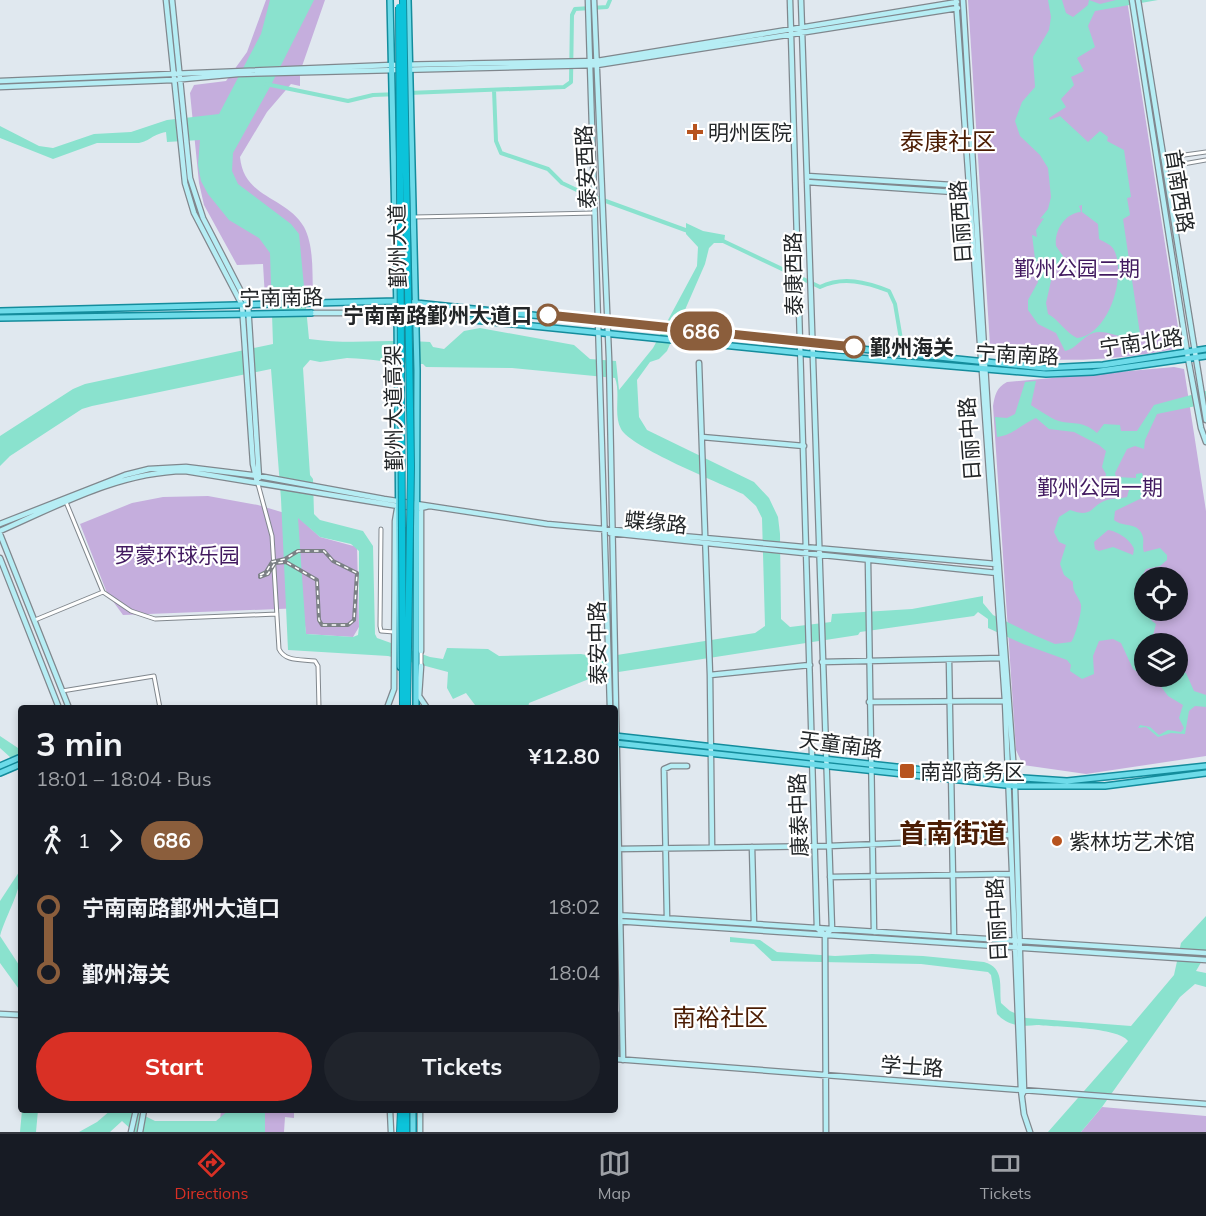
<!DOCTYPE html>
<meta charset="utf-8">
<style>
:root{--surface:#171b24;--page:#20242c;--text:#f1f3f6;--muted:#9ea1a6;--line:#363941;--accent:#d93025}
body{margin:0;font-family:Mulish,"Noto Sans SC",sans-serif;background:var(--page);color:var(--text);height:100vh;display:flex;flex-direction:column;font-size:22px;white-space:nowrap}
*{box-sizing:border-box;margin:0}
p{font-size:20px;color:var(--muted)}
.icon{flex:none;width:33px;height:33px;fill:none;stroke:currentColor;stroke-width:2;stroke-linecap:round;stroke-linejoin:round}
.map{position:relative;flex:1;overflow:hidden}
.panel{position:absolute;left:18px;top:705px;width:600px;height:408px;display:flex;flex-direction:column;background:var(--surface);border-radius:6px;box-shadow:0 3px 9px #0003}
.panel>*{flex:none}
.badge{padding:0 12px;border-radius:20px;font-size:21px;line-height:39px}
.buttons{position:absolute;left:1134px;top:567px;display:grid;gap:12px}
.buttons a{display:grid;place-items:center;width:54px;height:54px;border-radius:50%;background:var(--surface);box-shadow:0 3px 9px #0003;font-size:30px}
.map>.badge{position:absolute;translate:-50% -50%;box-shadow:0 0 0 3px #fff}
.legs{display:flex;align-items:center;gap:9px;height:66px;padding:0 18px;font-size:20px}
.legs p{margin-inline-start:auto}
.headline{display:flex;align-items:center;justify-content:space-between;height:102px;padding:0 18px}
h1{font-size:33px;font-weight:700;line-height:45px}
.primary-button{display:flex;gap:12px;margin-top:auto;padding:12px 18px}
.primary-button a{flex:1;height:69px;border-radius:36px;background:var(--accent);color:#fff;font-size:24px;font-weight:700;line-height:69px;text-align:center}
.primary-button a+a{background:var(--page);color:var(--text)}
ul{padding:0 18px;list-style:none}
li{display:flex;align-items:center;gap:21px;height:66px;font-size:22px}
li i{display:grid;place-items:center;width:9px;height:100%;margin:0 8px;background:currentColor}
li i::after{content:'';width:15px;height:15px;margin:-8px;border:4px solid;border-radius:50%;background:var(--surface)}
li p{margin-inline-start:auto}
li:first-child i{background:linear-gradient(#0000 50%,currentColor 0)}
li:last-child i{background:linear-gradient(currentColor 50%,#0000 0)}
.dock{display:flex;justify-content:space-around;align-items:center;height:84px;border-top:2px solid var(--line);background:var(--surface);font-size:16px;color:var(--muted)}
.dock a{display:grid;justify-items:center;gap:3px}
.dock .active{color:var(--accent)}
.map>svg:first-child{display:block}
</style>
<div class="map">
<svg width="1206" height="1132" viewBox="0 0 1206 1132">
<rect width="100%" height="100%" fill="#e0e8ef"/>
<path fill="#c5aedd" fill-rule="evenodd" d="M266 0H325L300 72V86L291 84 267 112 240 157C244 199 286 196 304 227 314 246 312 271 313 292L265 298 263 264 237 265 204 205 199 183 190 93 194 85 226 81 247 52Z
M968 0H1127L1180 340 1175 349C1112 361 1063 363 999 355L990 345Z
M1174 367 1184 369 1206 511V756L1086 774 1023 765 1016 750 993 406C995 395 996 388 1007 382ZM1144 578H1178V610H1144ZM1144 644H1178V676H1144Z
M208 496 258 505 298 517 320 537 357 547 359 627 353 637 306 634 303 608 123 615 107 593 80 524 132 503 163 497Z
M1102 1107 1206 1116V1132H1081Z
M221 1110H294V1118L285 1117 284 1132H219Z"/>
<path fill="#8ae2ce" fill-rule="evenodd" d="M270 0H314L271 85 233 153 232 171 238 184 291 224 299 234 309 339C349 345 389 339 430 342L433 347 444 349 464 331 480 328 574 345 590 359 616 361 619 390 653 348 697 266 698 247 686 234V223L703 231 725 235 724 243H714L709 248 705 264 667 351 659 359 650 362 637 380 639 417 647 430 754 482 769 498 778 517 780 534 781 619 790 627 831 622 832 614 912 609 983 596V603L993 615 1034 635 1055 644 1071 642C1075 638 1082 611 1081 605 1079 596 1072 593 1073 582L1064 575 1060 564 1066 545 1059 542 1054 532 1059 517 1070 510C1094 519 1090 505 1107 500 1113 498 1120 499 1127 497L1129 490 1122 485 1111 487 1104 485 1106 474 1102 467 1106 451 1099 445 1074 432 1049 429 1036 418C1021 424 1014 435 997 437L995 417 1007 418 1015 414 1025 382 1036 381 1031 405C1035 408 1053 419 1056 420 1072 426 1081 419 1097 433L1104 424 1120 425 1121 431H1137L1154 405 1206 391V404L1157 414 1145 440 1144 449 1135 446 1127 449 1115 473 1116 477 1136 478V474L1142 473 1147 490 1144 497 1115 511 1114 520C1123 528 1139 521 1143 537 1144 543 1142 547 1144 552L1160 548 1167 555V560L1160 566 1146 569 1139 581 1142 584C1137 597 1143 615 1156 624L1151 643 1144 644V676L1133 669 1121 643 1113 639 1099 641 1093 656 1094 674 1082 679 1070 671 1071 665 1067 660 1023 644 988 628V619L978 612 974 616 860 632 858 635 599 675 529 703 528 708H517L515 705H475L466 693 453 699 447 688 448 672 388 656 288 650 281 499 271 369 92 406 82 409 10 456 0 466V436L73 389 85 384 273 344 270 253 259 238 229 220 208 194 201 181 198 165 200 140 167 142 166 132C151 135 150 141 139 143H97L53 159 0 138V126L39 146 53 148 94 134 131 132 167 120 219 114 261 34ZM347 358C373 359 397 364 423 364L426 367 512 368 615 378C621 394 613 414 621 429 630 447 720 483 743 494L756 506 762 518 765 626 755 633 592 659 591 656 581 654 499 656 488 649 447 648 443 659 430 657 377 638 375 634 373 546 363 531 320 520 314 514 313 479 310 475 303 368 310 360 320 362ZM298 518 320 537 351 544 359 551V627L358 635 353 637 306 634ZM1108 530C1117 531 1131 540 1134 549L1133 555 1113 547 1099 551 1095 549 1094 542Z
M1048 0H1062L1066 13 1073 17 1088 5 1089 0 1100 4 1116 0H1158L1095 11 1088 26 1095 47 1077 58 1084 71 1071 77 1074 85 1061 99 1066 107 1049 118 1050 120 1060 116 1088 142 1100 131 1108 137 1107 141 1124 150 1131 197 1127 198 1130 215 1123 219 1140 334C1127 344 1108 328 1093 333 1082 337 1076 349 1065 351L1056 333 1038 324 1028 310V300L1038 282 1032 235 1037 237 1036 230 1044 218 1040 219 1048 209 1051 197 1048 168 1040 155 1020 136 1015 121 1022 102 1035 87 1033 57 1049 30 1051 17ZM1082 205V212L1098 224 1099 239C1104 242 1112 245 1114 250 1127 275 1109 335 1077 338 1066 333 1059 320 1048 314L1046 303 1053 272 1064 264 1065 259 1056 246C1054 231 1065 213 1081 212L1079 206Z
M1178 671 1186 673 1194 691 1206 695V707L1195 706 1189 711 1185 734 1171 733 1158 737 1146 727 1138 728 1140 725 1150 727 1159 735 1168 730 1181 732 1184 728 1179 718 1183 705 1168 696 1156 680 1145 677 1178 676Z
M0 736 21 750V767L0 748Z
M21 869C21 893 7 912 0 936L21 968V992L0 963V901Z
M1206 916V954L1196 971 1206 973V987L1195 984 1180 997 1102 1107 1081 1132H1048L1128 1041C1119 1027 1055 1027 1037 1025 1022 1027 1008 1026 997 1014L991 975 988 972 921 964 772 961 754 944 730 942V937L760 940 777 952 835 956 872 954 923 956 984 962C1005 968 999 986 1001 1003L1010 1011 1026 1018 1131 1026 1174 975 1181 943Z
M22 1110H38L36 1132H20Z
M111 1110H133L155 1121H216L229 1110H265V1132H134L122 1121 110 1132H79L97 1122Z"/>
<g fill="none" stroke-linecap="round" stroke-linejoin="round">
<path stroke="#8ae2ce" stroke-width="4" d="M266 84 348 101 373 95 400 94
M494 90 496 141 501 153 548 169 562 183 581 192 688 231
M408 93 564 87 571 82 572 15 575 9 607 7 610 0
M721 240 820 287C843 276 866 282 889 291L895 304 902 345"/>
<defs>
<path id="street" d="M1163 158 1206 152
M1166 167 1206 160
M414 217 595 213
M258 484 272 536 279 649C285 662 302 659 315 661L318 666 319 708
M66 502 103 592 131 611 155 619 277 614
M381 529 380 626 381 631 394 632
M35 620 103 592
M421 666V651
M62 691 154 676 160 708"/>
<path id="secondary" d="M166 0 185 183 194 213 242 305 253 464 257 482
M172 0 190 178 203 218 248 305 259 478
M588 0 610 708
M594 0 609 358 623 1060
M790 0 817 928 825 935 826 1132
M801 0 832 929 825 935
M956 0 1005 701 1021 1090 1024 1114 1030 1132
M963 0 990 447 1015 786 1024 1091 1022 1095
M1132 0 1188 358 1201 428 1206 442
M1138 0 1206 420
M0 81 391 65 597 61 957 2
M0 87 173 80 238 74 597 65 958 8
M807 176 968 186
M807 182 968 193
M311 313H410
M699 363 710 675 712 847
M702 437 804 446
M0 524 125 475 149 469 186 467 259 476 384 499 547 524 996 564
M0 531C59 505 119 472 185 471L398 506 421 508 429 506
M610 533 997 573
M0 534 69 708
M0 558 59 708
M868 561 874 932
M421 651V508
M949 660 954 937
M822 662 1002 658
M421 666 419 696 427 708
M710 675 810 665
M869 702 1005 701
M387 708 394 689 395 521 397 509
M953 835H1009
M752 847 754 924
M617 849 829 846 952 841
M830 877 1011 874
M615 915 1206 953
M667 918 664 769 671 766H687
M615 921 1206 960
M615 1013 616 1059
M0 1014 21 1015
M615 1059 1206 1104
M390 1110 391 1132
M420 1110V1132
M131 1132 136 1110
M140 1132 144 1110"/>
<path id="primary" d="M390 0 397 312 400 667
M408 0 417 370 416 708
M0 311 397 301 1044 368 1103 365 1206 349
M414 314 811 354 1046 374 1093 372 1206 356
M0 318 311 313
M615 736 951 773 1067 781 1206 766
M615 743 1015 786H1105L1206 773
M0 766 21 757
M0 773 21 764
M413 1110V1132"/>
<path id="highway" d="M400 1132 401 1110
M406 1132V1110"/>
</defs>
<use href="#street" stroke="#80878d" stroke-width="5"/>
<use href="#secondary" stroke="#80878d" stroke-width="7"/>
<use href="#primary" stroke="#148c9c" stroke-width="8"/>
<use href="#highway" stroke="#148c9c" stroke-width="8"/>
<use href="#street" stroke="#fff" stroke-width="3"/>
<use href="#secondary" stroke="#b6edf4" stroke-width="4.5"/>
<use href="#primary" stroke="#6ddbe9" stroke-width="5"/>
<use href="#highway" stroke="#0cc3da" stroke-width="6"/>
<defs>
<path id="rail" d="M260 575 266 572 272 562 285 559 298 551H324L333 561 357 573 354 620 348 625H322L319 620 317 580 286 562 275 563 268 574 260 577"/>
</defs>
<use href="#rail" stroke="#7b8085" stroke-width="4"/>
<use href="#rail" stroke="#fff" stroke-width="1.5" stroke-dasharray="4.5" stroke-linecap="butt"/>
<defs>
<path id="highway-bridge" d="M403 0 411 466 407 708
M399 7 403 708"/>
</defs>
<use href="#highway-bridge" stroke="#148c9c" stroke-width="8" stroke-linecap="butt"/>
<use href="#highway-bridge" stroke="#0cc3da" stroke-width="6"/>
</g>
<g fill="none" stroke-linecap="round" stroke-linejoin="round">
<defs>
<path id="line-1" d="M548 315 854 347"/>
</defs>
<use href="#line-1" stroke="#fff" stroke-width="14"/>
<use href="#line-1" stroke="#8b5e3c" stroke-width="9"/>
</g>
<g fill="#b7531e" stroke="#fff" stroke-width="2">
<path d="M692 123h6v6h6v6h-6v6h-6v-6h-6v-6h6z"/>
<rect x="899" y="763" width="16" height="16" rx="3"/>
<circle cx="1057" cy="841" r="6"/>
</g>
<g fill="#fff" stroke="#8b5e3c" stroke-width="3">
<circle cx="548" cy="315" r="10"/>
<circle cx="854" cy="347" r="10"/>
</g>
<g text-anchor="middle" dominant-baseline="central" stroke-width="4.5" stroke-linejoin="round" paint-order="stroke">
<g font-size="21" fill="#232628" stroke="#fff" text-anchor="start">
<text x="708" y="132">明州医院</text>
<text x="920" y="771">南部商务区</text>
<text x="1069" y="841">紫林坊艺术馆</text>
</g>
<g font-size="21" fill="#232628" stroke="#fff">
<text transform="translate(585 167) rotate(-93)">泰安西路</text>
<text transform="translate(1180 191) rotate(81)">首南西路</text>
<text transform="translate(960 222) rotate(-94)">日丽西路</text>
<text transform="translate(397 246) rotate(-91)">鄞州大道</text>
<text transform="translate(793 274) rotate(-91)">泰康西路</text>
<text transform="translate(281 297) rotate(-1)">宁南南路</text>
<text transform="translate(1141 342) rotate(-8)">宁南北路</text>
<text transform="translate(1017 354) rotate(3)">宁南南路</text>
<text transform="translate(393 408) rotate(-91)">鄞州大道高架</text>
<text transform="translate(969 439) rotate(-94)">日丽中路</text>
<text transform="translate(656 522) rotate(6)">蝶缘路</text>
<text transform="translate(597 643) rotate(-91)">泰安中路</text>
<text transform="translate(841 744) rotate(7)">天童南路</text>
<text transform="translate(798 815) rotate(-92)">康泰中路</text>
<text transform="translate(996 920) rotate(-93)">日丽中路</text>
<text transform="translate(912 1066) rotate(4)">学士路</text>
</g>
<g font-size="21" fill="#421a60" stroke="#fff">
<text x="1077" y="268">鄞州公园二期</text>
<text x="1100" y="487">鄞州公园一期</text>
<text x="177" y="555">罗蒙环球乐园</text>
</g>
<g font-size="21" font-weight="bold" fill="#232628" stroke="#fff" text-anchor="end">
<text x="532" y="315">宁南南路鄞州大道口</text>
<text x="870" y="347" text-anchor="start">鄞州海关</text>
</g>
<g font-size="24" fill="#4c1d04" stroke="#fff">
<text x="948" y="141">泰康社区</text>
<text x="720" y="1017">南裕社区</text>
</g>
<g font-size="27" font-weight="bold" fill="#4c1d04" stroke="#fff">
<text x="953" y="833">首南街道</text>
</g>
</g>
</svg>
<div class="buttons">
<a><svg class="icon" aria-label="locate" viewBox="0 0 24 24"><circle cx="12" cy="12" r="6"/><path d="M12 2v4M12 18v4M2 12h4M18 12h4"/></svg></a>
<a><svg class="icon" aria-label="layers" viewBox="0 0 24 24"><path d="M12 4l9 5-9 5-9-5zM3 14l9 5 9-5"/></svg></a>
</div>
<b class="badge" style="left:701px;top:331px;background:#8b5e3c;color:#fff">686</b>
<section class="panel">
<div class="headline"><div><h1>3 min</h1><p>18:01 – 18:04 · Bus</p></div><b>¥12.80</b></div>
<div class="legs"><svg class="icon" aria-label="walk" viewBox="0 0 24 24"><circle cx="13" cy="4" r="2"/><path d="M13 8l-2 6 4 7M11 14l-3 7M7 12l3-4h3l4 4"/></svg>1<svg class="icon" aria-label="forward" viewBox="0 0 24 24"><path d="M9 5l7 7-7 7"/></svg><b class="badge" style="background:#8b5e3c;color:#fff">686</b></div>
<ul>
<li><i style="color:#8b5e3c"></i><b>宁南南路鄞州大道口</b><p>18:02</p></li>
<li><i style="color:#8b5e3c"></i><b>鄞州海关</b><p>18:04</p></li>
</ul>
<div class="primary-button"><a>Start</a><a>Tickets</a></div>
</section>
</div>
<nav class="dock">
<a class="active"><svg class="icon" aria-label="directions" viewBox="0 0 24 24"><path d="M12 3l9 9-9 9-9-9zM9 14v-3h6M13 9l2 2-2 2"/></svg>Directions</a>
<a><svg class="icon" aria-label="map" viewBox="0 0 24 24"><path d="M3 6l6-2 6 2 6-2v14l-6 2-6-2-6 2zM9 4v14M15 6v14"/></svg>Map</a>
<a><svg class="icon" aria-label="tickets" viewBox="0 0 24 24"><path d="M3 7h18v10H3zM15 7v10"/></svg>Tickets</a>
</nav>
